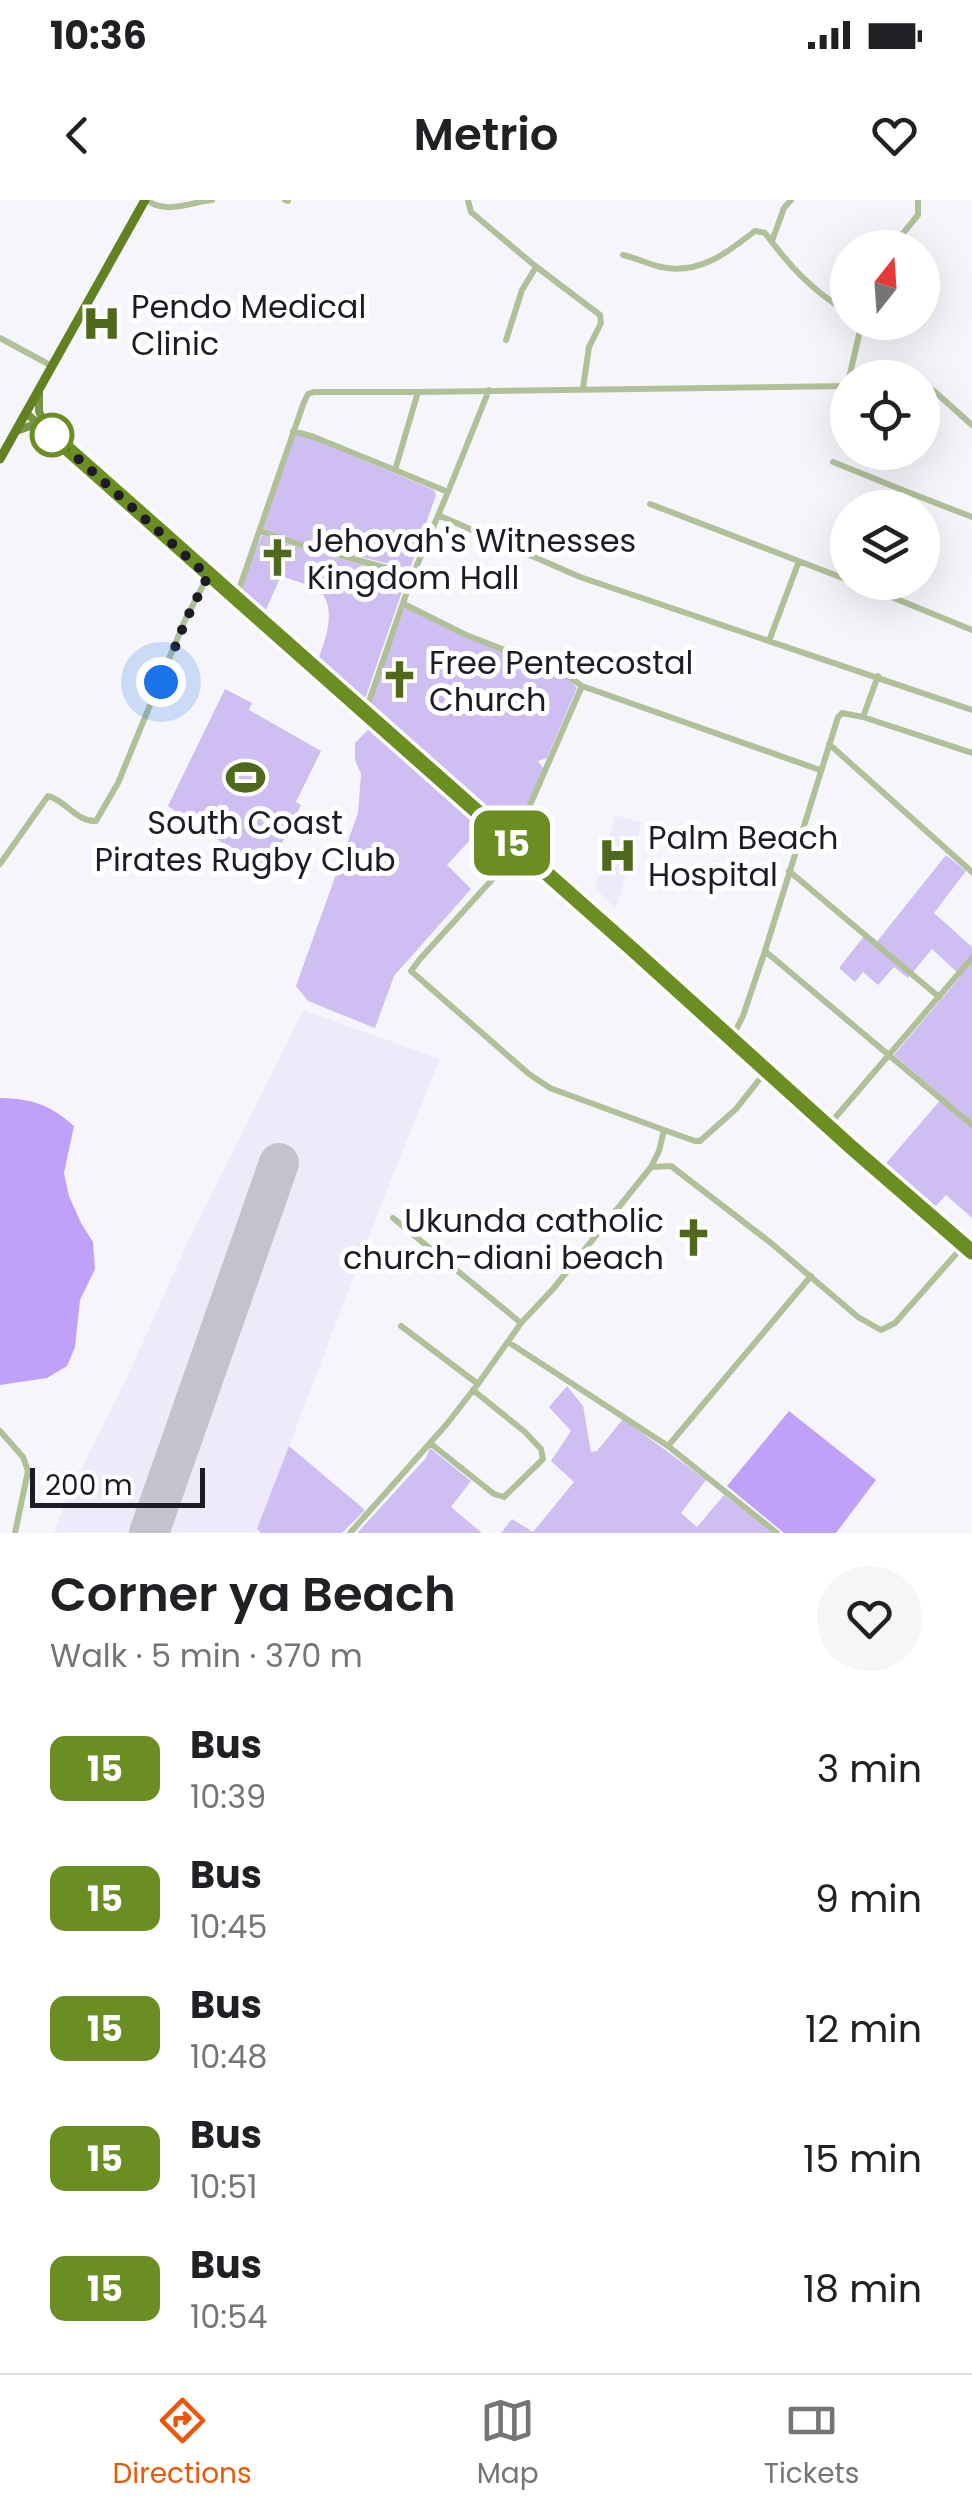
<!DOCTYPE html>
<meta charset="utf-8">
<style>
:root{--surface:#fff;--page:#f6f6f6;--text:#202124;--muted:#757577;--line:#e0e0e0;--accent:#ea580c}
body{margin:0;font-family:Poppins,sans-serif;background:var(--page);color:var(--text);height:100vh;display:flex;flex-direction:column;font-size:38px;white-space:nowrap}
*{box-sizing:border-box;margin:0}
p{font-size:32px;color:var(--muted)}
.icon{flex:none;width:55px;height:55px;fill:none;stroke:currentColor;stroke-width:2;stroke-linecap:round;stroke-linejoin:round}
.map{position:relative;height:1333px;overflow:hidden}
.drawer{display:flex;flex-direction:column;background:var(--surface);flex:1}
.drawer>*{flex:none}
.badge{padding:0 20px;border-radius:15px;font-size:35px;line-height:65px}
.needle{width:65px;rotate:17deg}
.buttons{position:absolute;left:830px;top:30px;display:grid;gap:20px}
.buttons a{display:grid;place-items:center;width:110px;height:110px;border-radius:50%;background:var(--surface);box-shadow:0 10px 40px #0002;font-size:50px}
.scale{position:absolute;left:30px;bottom:25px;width:175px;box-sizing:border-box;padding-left:10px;border:5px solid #1f1b26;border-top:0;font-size:28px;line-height:35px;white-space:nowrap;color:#1f1b26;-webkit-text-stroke:8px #fff;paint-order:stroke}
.you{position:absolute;width:50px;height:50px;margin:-25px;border:8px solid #fff;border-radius:50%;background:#1a73e8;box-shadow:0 0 0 15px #1a73e833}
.map>.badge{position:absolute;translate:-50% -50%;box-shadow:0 0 0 5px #fff}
.round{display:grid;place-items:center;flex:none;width:105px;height:105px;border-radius:52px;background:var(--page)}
.head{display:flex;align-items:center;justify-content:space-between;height:170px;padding:0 50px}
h1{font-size:48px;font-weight:600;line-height:75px}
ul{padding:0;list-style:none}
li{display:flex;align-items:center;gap:30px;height:130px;padding:0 50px}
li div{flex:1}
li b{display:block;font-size:38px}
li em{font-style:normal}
li .badge{min-width:110px;font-weight:700;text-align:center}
.status{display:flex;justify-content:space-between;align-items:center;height:70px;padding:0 50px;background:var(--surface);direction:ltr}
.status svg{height:28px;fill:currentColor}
header{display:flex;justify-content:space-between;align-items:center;height:130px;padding:0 50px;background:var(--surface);font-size:45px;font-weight:600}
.menu{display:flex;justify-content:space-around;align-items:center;height:140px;border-top:2px solid var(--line);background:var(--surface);font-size:28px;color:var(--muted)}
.menu a{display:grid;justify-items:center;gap:5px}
.menu .active{color:var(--accent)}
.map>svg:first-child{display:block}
</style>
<div class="status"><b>10:36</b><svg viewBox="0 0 49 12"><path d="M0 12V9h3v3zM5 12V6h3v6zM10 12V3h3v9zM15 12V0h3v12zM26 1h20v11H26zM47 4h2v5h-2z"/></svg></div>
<header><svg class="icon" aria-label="back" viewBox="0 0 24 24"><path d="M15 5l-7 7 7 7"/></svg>Metrio<svg class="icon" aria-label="heart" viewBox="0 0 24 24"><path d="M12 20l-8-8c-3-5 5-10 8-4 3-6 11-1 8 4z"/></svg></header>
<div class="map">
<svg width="972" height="1333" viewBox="0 0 972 1333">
<rect width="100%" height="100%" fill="#f7f5fc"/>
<path fill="#efeafa" d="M615 615 642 623 616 709 595 688Z
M303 810 440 859 391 979 256 1333H54L68 1296 128 1175 187 1044Z"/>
<path fill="#cfbef2" d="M295 234 313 239 434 290 436 295 410 369 298 342 263 329Z
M262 335 293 346 407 377 366 496 360 500 317 462C325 443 338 406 319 391 309 384 292 380 281 376L264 414 238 392Z
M405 407 466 438 565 474 577 488 547 558 538 561 543 568 517 629 508 631 368 510Z
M225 489 252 503 249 510 321 551 296 602 301 605 267 673 168 606Z
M370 528 484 625 447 665 471 689 394 776 375 828 308 801 296 786 358 613 361 574 355 560V543Z
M946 655 966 671 934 713 972 747V1018L946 995 934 1008 882 968 943 897 894 855 961 776 932 749 908 778 894 767 878 785 863 772 855 782 839 768 865 735 875 744Z
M567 1186 583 1206 591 1252 597 1251 623 1219 706 1280 681 1313 697 1327 724 1295 773 1333H501L512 1319 533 1332 574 1282 551 1261 571 1231 549 1207Z
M289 1246 365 1310 342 1333H261L257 1329Z
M430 1248 471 1281 451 1307 482 1333H357L426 1258Z"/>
<path fill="#c1a0fa" d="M0 898C33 899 49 904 74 926L64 973 69 996 81 1023 93 1042 95 1069 80 1100 75 1147 67 1166 47 1178 0 1185Z
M789 1211 876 1280 836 1333H784L727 1286Z"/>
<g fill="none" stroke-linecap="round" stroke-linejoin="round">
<path stroke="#c4c2ca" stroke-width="40" d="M149 1333 279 963"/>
<path stroke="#b0c19a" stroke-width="6" d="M147 0C165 15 191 2 212 0
M285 0 288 1
M468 0 471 12 534 65 600 115 601 123 589 147 583 188
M772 41 784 8 791 0
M891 48 918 15V0
M623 55C636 58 648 64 661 67 699 75 727 53 755 31L765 33C792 69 810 88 848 113
M0 138 52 166
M506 140 522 90 536 67
M849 178 862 122
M922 186 934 191 972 225
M293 231 314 237 395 270
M833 262 900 289
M448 292 489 190
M650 304 848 380
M893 308 900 289 972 317
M438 315 580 377 972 510
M260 331 298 344 405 373 412 377
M855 382 972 430
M236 398 304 202 308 194 314 192H418L848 186
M404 404 466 435 564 473 582 486 513 644
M769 441 799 361
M582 486 820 570
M365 513 412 377 448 292 395 270 418 192
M863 517 972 553
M829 544 972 672
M519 650 420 759 411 771 529 874 550 888 664 930 659 951 651 967
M0 664 48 596C65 600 77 622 96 621L118 583 185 420 208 376
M789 671 939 797
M765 751 972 925
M732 838 743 816 765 751 838 517 842 513 863 517 878 476
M828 926 972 758
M664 930 695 941H700L736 909 766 871
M393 1018 521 1123 553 1089 651 967 671 966 771 1043 858 1117 881 1130 895 1123 964 1045
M401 1126 478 1184
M508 1142 668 1246 777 1333
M0 1231 23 1257 28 1271 15 1333
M430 1243 494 1294 504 1297 543 1259 541 1249 525 1232 473 1190
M668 1246 811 1076
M350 1333 446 1225 478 1184 521 1123"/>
<path stroke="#769347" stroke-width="8" d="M39 192V211L45 226
M26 213 631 748 851 947 972 1052
M16 231 30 226 42 230"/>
<path stroke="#618221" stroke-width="9" d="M0 259 145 0"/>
</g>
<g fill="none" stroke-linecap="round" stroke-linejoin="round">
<defs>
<path id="line" d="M51 234 631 748 851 947 972 1052"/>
</defs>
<use href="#line" stroke="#fff" stroke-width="22"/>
<use href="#line" stroke="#6b8e23" stroke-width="15"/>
<path stroke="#1f1b26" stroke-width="10" stroke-dasharray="0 18" d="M52 235 208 376 186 420 161 482"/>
</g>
<defs>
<symbol id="hospital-bare" viewBox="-9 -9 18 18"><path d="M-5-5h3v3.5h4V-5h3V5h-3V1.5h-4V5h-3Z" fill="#4e691c" stroke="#fff" stroke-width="2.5" paint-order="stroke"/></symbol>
<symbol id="church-bare" viewBox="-9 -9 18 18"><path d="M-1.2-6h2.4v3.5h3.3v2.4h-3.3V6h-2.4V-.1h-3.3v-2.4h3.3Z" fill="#4e691c" stroke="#fff" stroke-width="2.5" paint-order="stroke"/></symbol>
<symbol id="stadium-bare" viewBox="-9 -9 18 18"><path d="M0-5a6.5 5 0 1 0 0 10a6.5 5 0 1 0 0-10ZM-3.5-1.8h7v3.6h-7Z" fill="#4e691c" stroke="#fff" stroke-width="2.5" paint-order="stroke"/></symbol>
</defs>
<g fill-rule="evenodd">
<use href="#hospital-bare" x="74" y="96" width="55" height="55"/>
<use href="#church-bare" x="250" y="330" width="55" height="55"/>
<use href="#church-bare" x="372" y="452" width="55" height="55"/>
<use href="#stadium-bare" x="218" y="550" width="55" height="55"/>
<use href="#hospital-bare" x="590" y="628" width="55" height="55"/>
<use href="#church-bare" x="666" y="1010" width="55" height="55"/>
</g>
<circle fill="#fff" stroke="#6b8e23" stroke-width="5" cx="52" cy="235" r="20"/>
<g text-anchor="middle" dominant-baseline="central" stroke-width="10" stroke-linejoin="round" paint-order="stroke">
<g font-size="32" fill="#1f1b26" stroke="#fff" text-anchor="start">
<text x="131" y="106">Pendo Medical<tspan x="131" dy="37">Clinic</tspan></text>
<text x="307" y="340">Jehovah's Witnesses<tspan x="307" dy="37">Kingdom Hall</tspan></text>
<text x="429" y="462">Free Pentecostal<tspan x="429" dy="37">Church</tspan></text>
<text x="245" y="622" text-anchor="middle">South Coast<tspan x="245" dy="37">Pirates Rugby Club</tspan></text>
<text x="648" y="637">Palm Beach<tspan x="648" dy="37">Hospital</tspan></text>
<text x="664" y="1020" text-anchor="end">Ukunda catholic<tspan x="664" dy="37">church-diani beach</tspan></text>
</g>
</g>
</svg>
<div class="buttons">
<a><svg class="needle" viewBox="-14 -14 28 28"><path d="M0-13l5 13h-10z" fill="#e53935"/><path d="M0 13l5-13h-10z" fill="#757577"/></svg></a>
<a><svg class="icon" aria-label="locate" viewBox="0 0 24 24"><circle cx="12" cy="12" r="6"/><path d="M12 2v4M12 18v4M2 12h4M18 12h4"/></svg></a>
<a><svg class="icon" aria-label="layers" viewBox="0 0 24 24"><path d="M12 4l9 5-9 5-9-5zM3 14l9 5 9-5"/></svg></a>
</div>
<div class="scale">200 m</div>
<div class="you" style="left:161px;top:482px"></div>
<b class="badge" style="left:512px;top:643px;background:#6b8e23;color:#fff">15</b>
</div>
<section class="drawer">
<div class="head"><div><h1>Corner ya Beach</h1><p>Walk · 5 min · 370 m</p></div><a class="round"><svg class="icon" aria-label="heart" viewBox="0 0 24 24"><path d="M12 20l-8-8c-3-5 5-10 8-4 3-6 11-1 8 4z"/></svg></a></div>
<ul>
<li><span class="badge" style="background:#6b8e23;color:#fff">15</span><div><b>Bus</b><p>10:39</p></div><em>3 min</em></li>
<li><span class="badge" style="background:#6b8e23;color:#fff">15</span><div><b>Bus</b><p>10:45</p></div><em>9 min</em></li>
<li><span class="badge" style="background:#6b8e23;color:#fff">15</span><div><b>Bus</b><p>10:48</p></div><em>12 min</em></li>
<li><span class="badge" style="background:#6b8e23;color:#fff">15</span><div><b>Bus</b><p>10:51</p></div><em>15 min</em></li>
<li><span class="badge" style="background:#6b8e23;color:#fff">15</span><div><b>Bus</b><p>10:54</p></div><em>18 min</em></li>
</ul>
</section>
<nav class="menu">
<a class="active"><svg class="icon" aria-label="directions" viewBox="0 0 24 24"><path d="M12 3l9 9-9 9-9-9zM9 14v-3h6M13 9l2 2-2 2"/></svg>Directions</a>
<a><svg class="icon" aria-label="map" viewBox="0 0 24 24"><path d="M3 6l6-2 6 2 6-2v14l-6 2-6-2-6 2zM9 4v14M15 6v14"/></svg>Map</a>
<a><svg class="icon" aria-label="tickets" viewBox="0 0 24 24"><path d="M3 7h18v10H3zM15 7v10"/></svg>Tickets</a>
</nav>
